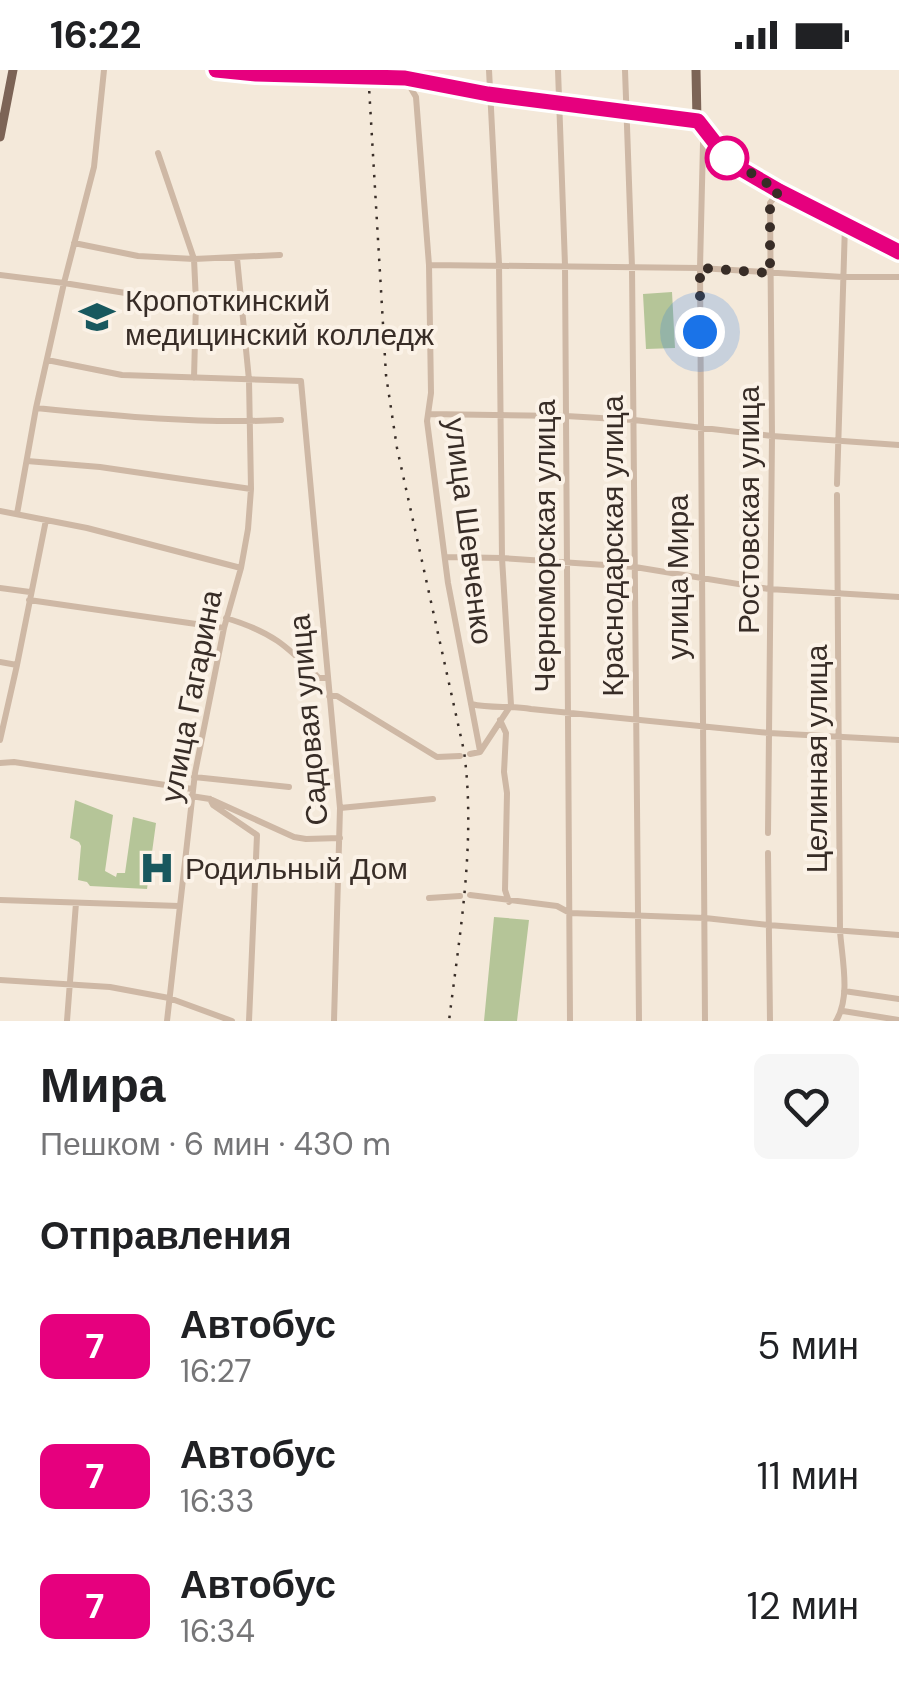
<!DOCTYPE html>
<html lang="ru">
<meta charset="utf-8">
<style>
:root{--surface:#fff;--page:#f6f6f6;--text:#202124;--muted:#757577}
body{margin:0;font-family:"DM Sans",sans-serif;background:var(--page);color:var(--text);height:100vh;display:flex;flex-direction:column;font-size:38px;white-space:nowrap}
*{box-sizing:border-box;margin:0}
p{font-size:32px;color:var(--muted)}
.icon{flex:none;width:55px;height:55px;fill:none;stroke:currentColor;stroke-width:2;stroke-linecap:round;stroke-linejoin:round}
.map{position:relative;height:951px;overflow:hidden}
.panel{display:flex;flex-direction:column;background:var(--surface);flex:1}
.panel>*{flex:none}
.badge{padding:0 20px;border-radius:15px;font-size:35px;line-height:65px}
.you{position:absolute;width:50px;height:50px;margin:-25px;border:8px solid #fff;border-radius:50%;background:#1a73e8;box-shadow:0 0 0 15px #1a73e833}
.map>.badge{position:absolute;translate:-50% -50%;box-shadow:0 0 0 5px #fff}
h2{padding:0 40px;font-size:38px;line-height:90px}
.round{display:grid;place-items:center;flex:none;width:105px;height:105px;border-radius:15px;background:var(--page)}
.summary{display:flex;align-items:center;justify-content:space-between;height:170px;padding:0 40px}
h1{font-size:48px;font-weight:600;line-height:75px}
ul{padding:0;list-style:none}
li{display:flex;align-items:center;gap:30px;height:130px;padding:0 40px}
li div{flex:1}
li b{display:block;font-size:38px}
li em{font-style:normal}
li .badge{min-width:110px;font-weight:700;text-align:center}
.status{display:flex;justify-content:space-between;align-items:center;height:70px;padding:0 50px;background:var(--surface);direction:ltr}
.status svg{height:28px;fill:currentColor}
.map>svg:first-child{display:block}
</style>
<div class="status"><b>16:22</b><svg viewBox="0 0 49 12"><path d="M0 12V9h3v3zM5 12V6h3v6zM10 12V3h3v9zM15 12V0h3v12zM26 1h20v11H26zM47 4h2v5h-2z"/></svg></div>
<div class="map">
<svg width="899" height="951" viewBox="0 0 899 951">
<rect width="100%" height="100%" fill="#f4e9da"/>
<path fill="#b5c598" d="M672 222 675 278 646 279 643 224Z
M75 730 113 745 105 801 116 807 117 803H125L133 747 156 753 147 819 90 816 87 812 78 810 81 776 79 772 70 768Z
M494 847 529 850 517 951H484Z"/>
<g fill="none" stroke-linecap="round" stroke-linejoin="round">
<path stroke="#ceb8a5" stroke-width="6" d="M558 0 565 195 570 951
M625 0 632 197 639 951
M405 8 416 27 429 195 431 323 427 351 448 513 480 681
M158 83 194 189 196 232 194 308
M74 173 138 186 194 189 280 185
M429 195 700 198 843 207H899
M0 205 64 213 150 227 241 234
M47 290 122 305 301 311 340 738 334 951
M36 338C117 346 199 354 281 350
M429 344 566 346 634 350 772 366 899 375
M27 391 100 397 251 419
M837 414 845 155
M0 441 87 458 241 498
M17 444 36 338 64 213 94 97 104 0
M446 487 502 488 635 497 769 519 899 527
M0 518 30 522
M29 530 224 558
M226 548C272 562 286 575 319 608H327
M0 592 17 595
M329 626H337L437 687 460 686
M471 634C492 639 510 635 531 639L769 663 899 670
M500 650 506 663 504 702 507 723 505 820 509 832
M0 670 17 595 46 450
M470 684 480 682 511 635 502 488 499 194 489 0
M0 693 14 692 192 719
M194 707 289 717
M191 726 210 729 294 767 306 769 340 768
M210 729 213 735 257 765 249 951
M340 738 433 729
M768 763 772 366 770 133 779 121
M768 783 770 951
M470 825 557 836 570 843 705 848 768 855 899 865
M429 828 460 826
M0 830 179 836
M0 910 110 917 169 928 232 951
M844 921 899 929
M843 941 899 950
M67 951 76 833
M167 951 195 703 224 558 241 498 248 459 251 419 249 310 237 188
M705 951 700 198 703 73 707 63
M836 951C851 927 842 889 840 861L837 425"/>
<path stroke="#7c6456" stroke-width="9" d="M215 0 256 3 405 8 488 24 697 51 726 87 736 96 779 121 899 182
M696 0 697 51
M0 67 13 0"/>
<path stroke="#382d27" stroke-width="2.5" stroke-dasharray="2.5 8" stroke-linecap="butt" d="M368 0 386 305 397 378 464 681C476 771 460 861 449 951"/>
</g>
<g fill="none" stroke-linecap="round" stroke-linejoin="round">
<defs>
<path id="line" d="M216 0 256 4 405 8 488 24 698 51 726 87 736 96 779 121 899 182"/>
</defs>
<use href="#line" stroke="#fff" stroke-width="22"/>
<use href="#line" stroke="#e6007e" stroke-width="15"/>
<path stroke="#382d27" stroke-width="10" stroke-dasharray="0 18" d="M700 262V198L770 203V133L779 121 726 87 727 88"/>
</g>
<defs>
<symbol id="university-bare" viewBox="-9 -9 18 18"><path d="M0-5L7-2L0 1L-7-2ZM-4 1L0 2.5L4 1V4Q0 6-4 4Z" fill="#18585e" stroke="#fbf2e7" stroke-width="2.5" paint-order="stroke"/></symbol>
<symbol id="hospital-bare" viewBox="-9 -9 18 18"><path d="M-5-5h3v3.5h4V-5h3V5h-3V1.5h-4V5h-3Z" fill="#18585e" stroke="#fbf2e7" stroke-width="2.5" paint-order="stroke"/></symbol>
</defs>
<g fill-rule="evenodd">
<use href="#university-bare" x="72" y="222" width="50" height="50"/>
<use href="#hospital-bare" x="132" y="773" width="50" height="50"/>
</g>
<circle fill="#fff" stroke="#e6007e" stroke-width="5" cx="727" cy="88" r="20"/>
<g text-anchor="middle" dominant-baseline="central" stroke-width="8" stroke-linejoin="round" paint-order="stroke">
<g font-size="30" fill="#382d27" stroke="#fbf2e7" text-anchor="start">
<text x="125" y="230">Кропоткинский<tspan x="125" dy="34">медицинский колледж</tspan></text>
<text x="185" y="798">Родильный Дом</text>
</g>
<g font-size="30" fill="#382d27" stroke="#fbf2e7">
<text transform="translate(748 440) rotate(-90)">Ростовская улица</text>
<text transform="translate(469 461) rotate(83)">улица Шевченко</text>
<text transform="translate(544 476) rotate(-90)">Черноморская улица</text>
<text transform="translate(612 476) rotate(-90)">Краснодарская улица</text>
<text transform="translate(677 507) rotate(-90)">улица Мира</text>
<text transform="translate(191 626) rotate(-79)">улица Гагарина</text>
<text transform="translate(308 650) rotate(-95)">Садовая улица</text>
<text transform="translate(816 689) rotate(-90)">Целинная улица</text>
</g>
</g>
</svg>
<div class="you" style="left:700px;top:262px"></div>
</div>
<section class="panel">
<div class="summary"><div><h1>Мира</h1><p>Пешком · 6 мин · 430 m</p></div><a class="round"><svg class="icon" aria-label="heart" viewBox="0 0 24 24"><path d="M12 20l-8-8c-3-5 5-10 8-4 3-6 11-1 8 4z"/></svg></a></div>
<h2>Отправления</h2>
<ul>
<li><span class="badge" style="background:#e6007e;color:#fff">7</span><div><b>Автобус</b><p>16:27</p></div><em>5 мин</em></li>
<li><span class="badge" style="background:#e6007e;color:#fff">7</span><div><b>Автобус</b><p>16:33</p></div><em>11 мин</em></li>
<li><span class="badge" style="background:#e6007e;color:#fff">7</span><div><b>Автобус</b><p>16:34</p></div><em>12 мин</em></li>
</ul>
</section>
